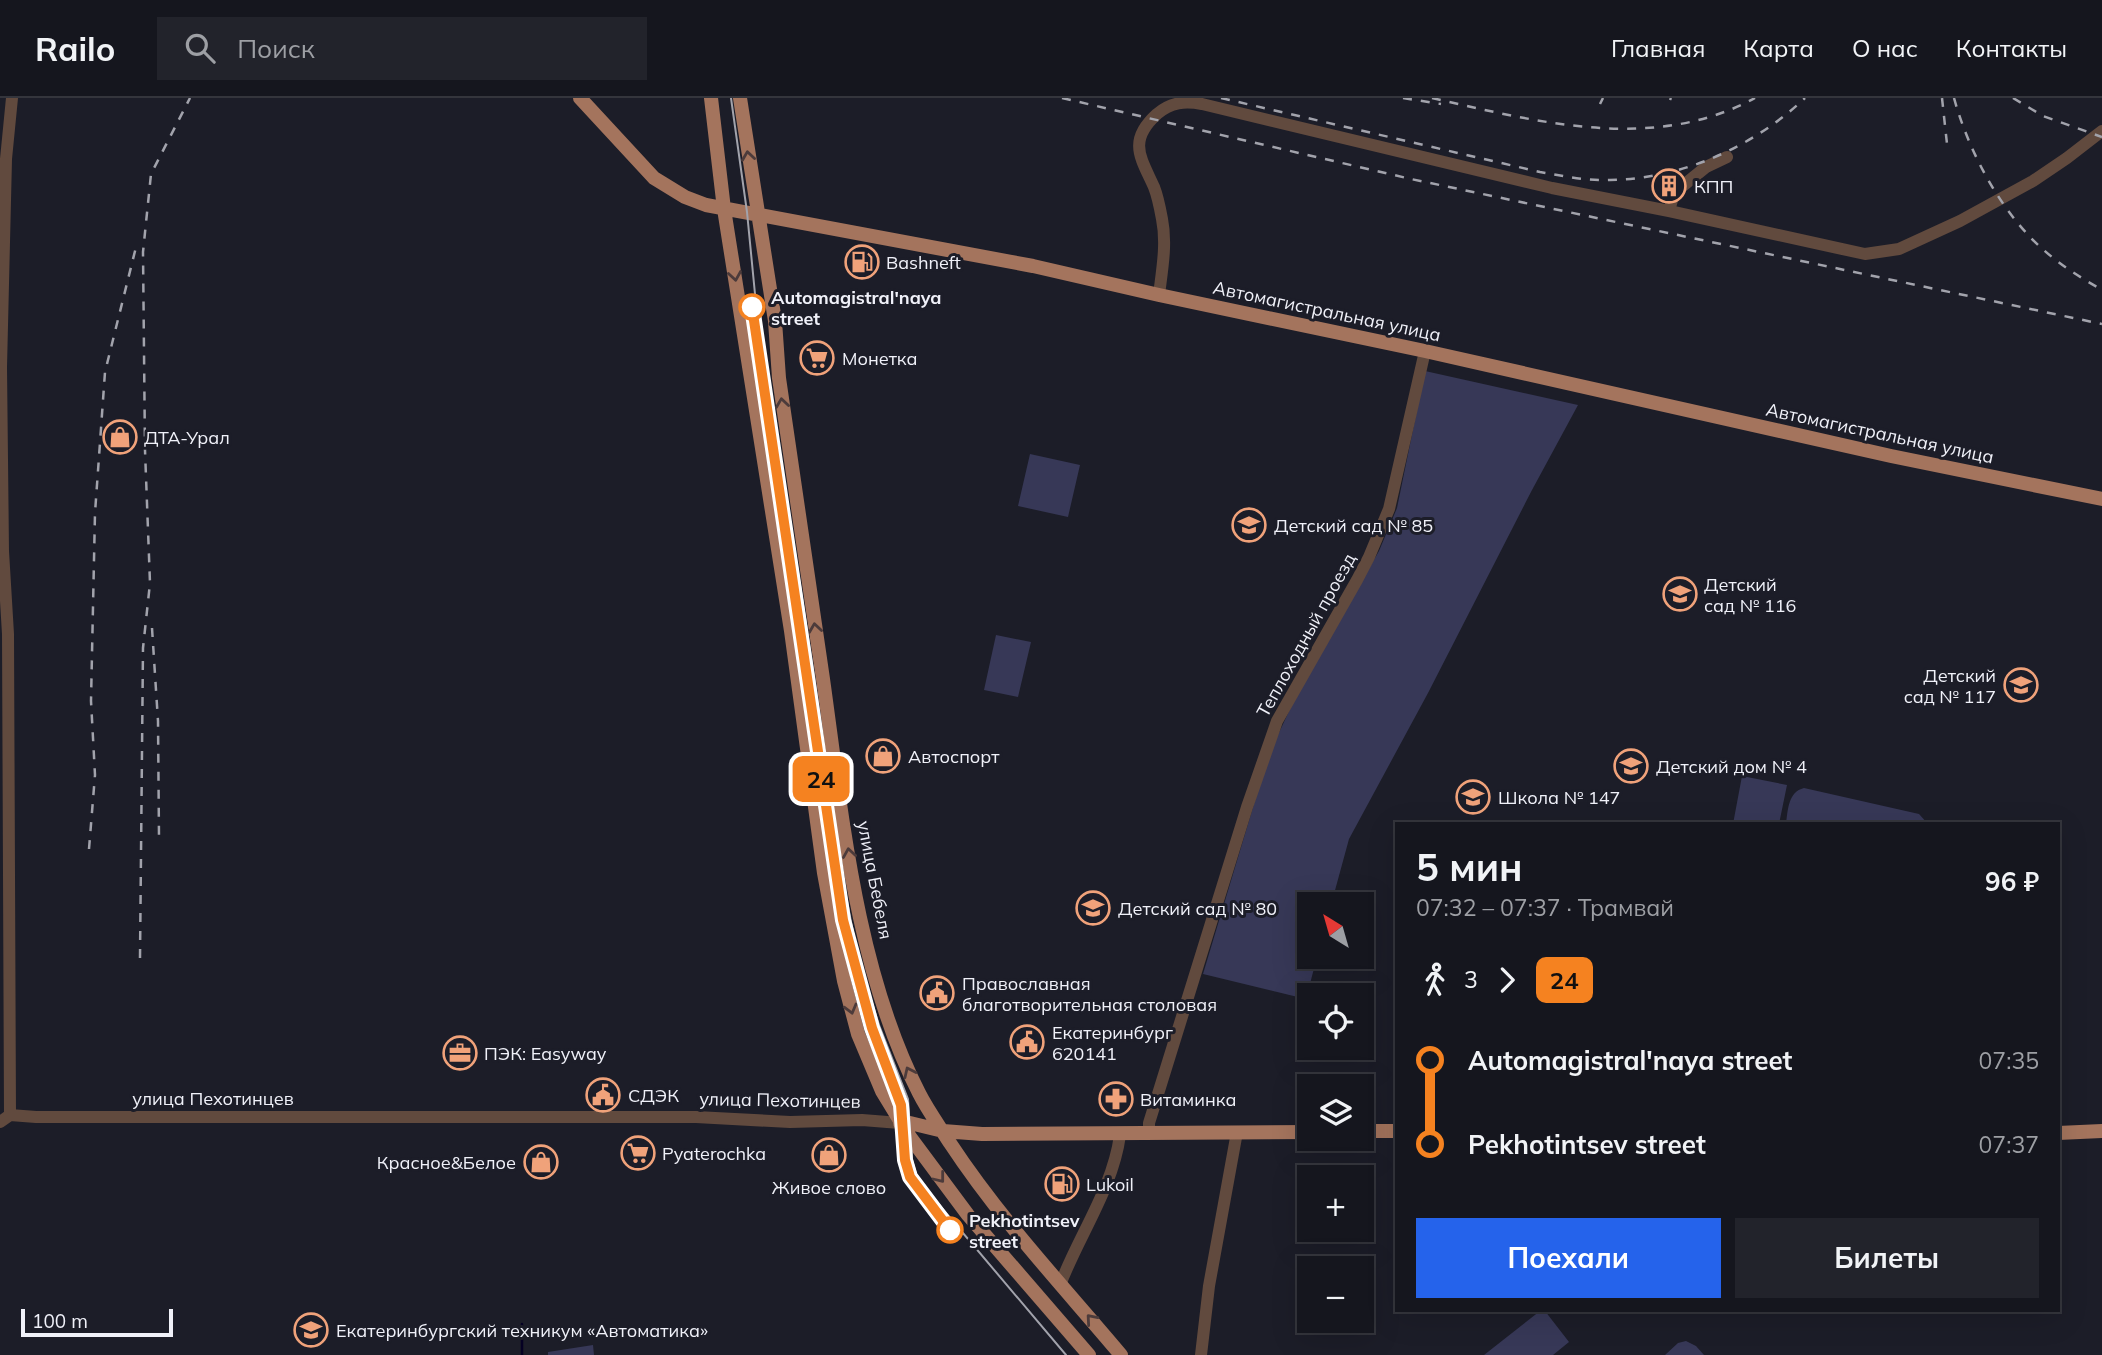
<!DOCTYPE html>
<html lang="ru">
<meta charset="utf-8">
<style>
:root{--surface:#15161e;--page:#22232b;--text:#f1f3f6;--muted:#9d9fa4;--line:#34353c;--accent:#2563eb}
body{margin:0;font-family:Mulish,sans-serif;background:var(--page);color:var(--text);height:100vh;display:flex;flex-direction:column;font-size:26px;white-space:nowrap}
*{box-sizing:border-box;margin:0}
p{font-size:23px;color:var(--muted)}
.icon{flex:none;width:38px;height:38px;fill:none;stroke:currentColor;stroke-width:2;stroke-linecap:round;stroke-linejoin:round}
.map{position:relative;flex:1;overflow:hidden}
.side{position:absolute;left:1395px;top:724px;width:665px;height:490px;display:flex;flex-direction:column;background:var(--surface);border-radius:0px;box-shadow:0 7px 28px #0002,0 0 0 2px var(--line)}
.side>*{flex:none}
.badge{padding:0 14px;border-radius:10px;font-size:24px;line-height:46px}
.needle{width:46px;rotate:323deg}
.fabs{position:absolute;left:1297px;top:794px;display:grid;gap:14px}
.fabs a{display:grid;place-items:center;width:77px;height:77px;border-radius:0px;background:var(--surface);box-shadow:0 7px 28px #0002,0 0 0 2px var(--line);font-size:35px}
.scale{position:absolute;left:21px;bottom:18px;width:152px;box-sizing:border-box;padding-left:7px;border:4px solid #f0f1f9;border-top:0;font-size:19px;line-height:24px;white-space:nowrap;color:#f0f1f9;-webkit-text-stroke:5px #1c1d28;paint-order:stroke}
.map>.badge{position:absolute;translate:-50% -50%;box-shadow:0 0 0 4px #fff}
.legs{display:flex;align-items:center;gap:10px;height:77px;padding:0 21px;font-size:23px}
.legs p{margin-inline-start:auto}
.head{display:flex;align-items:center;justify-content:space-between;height:119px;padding:0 21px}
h1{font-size:38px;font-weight:700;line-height:52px}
.primary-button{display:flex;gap:14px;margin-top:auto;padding:14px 21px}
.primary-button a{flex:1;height:80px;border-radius:0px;background:var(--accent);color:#fff;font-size:28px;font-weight:700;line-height:80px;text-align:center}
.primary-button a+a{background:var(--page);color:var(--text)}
ul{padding:0 21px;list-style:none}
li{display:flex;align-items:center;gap:24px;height:84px;font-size:26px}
li i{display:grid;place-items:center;width:10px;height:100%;margin:0 9px;background:currentColor}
li i::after{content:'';width:18px;height:18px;margin:-9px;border:5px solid;border-radius:50%;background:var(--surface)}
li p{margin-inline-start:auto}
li:first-child i{background:linear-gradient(#0000 50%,currentColor 0)}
li:last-child i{background:linear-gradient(currentColor 50%,#0000 0)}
header{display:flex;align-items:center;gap:42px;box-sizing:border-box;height:98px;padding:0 35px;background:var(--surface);border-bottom:2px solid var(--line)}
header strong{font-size:33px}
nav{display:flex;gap:38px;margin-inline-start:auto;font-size:24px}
.search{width:490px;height:63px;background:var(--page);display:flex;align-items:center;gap:18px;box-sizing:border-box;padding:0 24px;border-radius:0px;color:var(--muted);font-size:26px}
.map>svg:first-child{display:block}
</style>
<header>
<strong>Railo</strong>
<div class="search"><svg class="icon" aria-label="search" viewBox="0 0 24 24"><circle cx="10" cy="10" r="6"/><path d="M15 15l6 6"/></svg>Поиск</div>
<nav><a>Главная</a><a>Карта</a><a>О нас</a><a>Контакты</a></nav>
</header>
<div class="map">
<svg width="2102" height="1257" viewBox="0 0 2102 1257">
<rect width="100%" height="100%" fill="#1c1d28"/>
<path fill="#373857" d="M1425 273 1578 307 1532 392 1428 595 1349 741 1331 807H1309V859H1317L1306 901 1203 876 1269 656 1299 592 1379 453 1397 410Z
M1030 356 1080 367 1068 419 1018 408Z
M996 537 1031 544 1018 599 984 592Z
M1742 678 1787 687 1779 726H1733Z
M1804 690 1919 716 1928 726H1786C1788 712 1788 694 1804 690Z
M1540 1213H1545L1569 1244 1553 1257H1484Z
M1686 1243 1696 1248 1704 1257H1665L1678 1245Z
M593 1247 594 1257H548V1254Z"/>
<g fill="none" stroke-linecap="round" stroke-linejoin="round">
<path stroke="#050023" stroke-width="2.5" d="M522 1226V1257"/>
<path stroke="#614a3e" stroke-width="12" d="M1669 113 1674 95 1706 69 1727 59
M1159 197C1162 172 1167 146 1162 121 1160 110 1158 99 1154 89 1141 60 1127 43 1157 16 1171 4 1185 3 1202 6L1552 90 1669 113 1865 156 1899 151 1960 123 2033 83 2067 60 2102 33
M10 1017 8 536 3 453 1 269 6 61 12 0
M0 1024 10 1017 36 1019H696L790 1024 862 1022 900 1025
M1149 1035V1025L1247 709 1277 623 1357 482 1369 459 1389 411 1425 253
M1060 1187C1079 1137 1113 1090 1120 1037
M1201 1257 1209 1188 1237 1034"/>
<path stroke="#a4745d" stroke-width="14" d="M580 0 654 80 685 99 706 107 1033 168 1159 197 1425 253 1891 358 2102 401
M711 0 724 111 791 533 824 775 844 883 858 936 882 993 910 1039 968 1117 1089 1257
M740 0 775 223 779 280C793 380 809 481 823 581 842 717 856 872 919 995 928 1013 940 1029 950 1045 1000 1121 1063 1188 1121 1257
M900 1025H910L943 1033 982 1036 1309 1034
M1362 1033H1396
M2058 1035 2102 1033"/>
<path stroke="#a2a3ac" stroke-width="2" d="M731 0 747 114 755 196 814 578 840 767 858 860 879 927 908 1001 912 1062 916 1076 930 1096 1066 1257"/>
<path stroke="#a2a3ac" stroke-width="2.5" stroke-dasharray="9 9" stroke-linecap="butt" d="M1062 0 1411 81 2102 226
M1221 0 1540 74C1563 78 1586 83 1610 82 1682 81 1753 49 1805 0
M1403 0 1441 6
M1432 0C1538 24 1654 55 1755 0
M1942 0 1947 46
M1954 0C1970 58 2005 122 2052 159 2068 172 2085 182 2102 192
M2013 0 2043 18 2102 39
M1670 2 1671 0
M1600 6 1603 0
M152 530 158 623 159 740
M89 751 95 677 91 603 95 415 105 274 137 145
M140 860 143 550 150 485 145 352 143 154 151 76 190 0"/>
</g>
<defs><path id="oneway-chevron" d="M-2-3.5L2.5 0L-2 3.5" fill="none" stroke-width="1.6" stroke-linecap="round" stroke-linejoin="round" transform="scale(1.75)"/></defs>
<g stroke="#4c3b3b">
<use href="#oneway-chevron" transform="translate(748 58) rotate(-98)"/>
<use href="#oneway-chevron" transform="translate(735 178) rotate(81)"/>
<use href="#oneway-chevron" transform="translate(782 305) rotate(-98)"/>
<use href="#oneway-chevron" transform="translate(815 530) rotate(-98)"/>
<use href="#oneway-chevron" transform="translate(849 755) rotate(-99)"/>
<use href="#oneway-chevron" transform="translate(851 911) rotate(75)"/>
<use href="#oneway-chevron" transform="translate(909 974) rotate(-115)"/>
<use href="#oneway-chevron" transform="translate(940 1080) rotate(52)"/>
<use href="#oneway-chevron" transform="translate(1091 1221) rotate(-131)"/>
</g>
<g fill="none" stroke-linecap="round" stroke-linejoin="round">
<defs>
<path id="line-1" d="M752 209 843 822 872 930 901 1007 905 1062 910 1079 950 1132"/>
</defs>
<use href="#line-1" stroke="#fff" stroke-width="16"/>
<use href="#line-1" stroke="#f58220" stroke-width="10"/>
</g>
<defs>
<symbol id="building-ring" viewBox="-11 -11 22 22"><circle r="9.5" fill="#1c1d28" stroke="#f0a27a" stroke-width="1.5"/><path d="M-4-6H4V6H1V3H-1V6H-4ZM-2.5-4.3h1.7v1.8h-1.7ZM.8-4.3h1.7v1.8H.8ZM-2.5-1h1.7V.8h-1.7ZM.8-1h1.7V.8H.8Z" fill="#f0a27a"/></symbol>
<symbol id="fuel-ring" viewBox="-11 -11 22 22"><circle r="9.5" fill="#1c1d28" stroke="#f0a27a" stroke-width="1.5"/><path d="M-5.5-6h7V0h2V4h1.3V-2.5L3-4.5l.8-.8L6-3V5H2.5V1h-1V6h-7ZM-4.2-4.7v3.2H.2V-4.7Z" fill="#f0a27a"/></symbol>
<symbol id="supermarket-ring" viewBox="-11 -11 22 22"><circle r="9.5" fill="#1c1d28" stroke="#f0a27a" stroke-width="1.5"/><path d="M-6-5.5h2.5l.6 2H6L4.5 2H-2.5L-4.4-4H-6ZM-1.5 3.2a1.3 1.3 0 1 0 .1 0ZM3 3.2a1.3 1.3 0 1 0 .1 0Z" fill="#f0a27a"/></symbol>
<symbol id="shop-ring" viewBox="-11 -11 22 22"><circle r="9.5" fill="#1c1d28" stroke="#f0a27a" stroke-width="1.5"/><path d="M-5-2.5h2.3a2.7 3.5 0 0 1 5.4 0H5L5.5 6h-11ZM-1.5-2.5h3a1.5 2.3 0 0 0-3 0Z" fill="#f0a27a"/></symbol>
<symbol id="school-ring" viewBox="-11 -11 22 22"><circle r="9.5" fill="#1c1d28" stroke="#f0a27a" stroke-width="1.5"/><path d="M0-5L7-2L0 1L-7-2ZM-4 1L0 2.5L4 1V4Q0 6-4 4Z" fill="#f0a27a"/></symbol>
<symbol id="civic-ring" viewBox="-11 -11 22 22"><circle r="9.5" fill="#1c1d28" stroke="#f0a27a" stroke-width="1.5"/><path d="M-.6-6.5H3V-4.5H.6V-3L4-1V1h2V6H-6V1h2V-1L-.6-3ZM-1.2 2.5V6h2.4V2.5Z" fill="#f0a27a"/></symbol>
<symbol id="office-ring" viewBox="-11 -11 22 22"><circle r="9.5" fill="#1c1d28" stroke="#f0a27a" stroke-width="1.5"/><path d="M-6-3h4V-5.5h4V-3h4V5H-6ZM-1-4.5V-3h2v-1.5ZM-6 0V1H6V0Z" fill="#f0a27a"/></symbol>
<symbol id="pharmacy-ring" viewBox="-11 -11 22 22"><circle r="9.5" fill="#1c1d28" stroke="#f0a27a" stroke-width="1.5"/><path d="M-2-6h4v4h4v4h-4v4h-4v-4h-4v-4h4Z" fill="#f0a27a"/></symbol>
<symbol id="university-ring" viewBox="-11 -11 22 22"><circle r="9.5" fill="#1c1d28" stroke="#f0a27a" stroke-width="1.5"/><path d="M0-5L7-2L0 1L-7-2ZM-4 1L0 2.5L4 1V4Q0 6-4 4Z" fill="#f0a27a"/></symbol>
</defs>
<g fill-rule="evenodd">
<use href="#building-ring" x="1650" y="69" width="38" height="38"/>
<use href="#fuel-ring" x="843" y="145" width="38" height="38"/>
<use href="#supermarket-ring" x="798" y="241" width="38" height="38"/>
<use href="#shop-ring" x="101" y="320" width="38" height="38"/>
<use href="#school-ring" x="1230" y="408" width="38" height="38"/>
<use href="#school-ring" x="1661" y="477" width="38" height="38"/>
<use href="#school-ring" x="2002" y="568" width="38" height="38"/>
<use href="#shop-ring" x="864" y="639" width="38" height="38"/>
<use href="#school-ring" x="1612" y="649" width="38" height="38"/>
<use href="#school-ring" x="1454" y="680" width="38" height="38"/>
<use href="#school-ring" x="1074" y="791" width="38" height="38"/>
<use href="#civic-ring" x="918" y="876" width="38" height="38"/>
<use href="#civic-ring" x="1008" y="925" width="38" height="38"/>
<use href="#office-ring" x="441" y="936" width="38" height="38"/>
<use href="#civic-ring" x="584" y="978" width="38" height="38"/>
<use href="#pharmacy-ring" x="1097" y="982" width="38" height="38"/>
<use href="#supermarket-ring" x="619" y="1036" width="38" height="38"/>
<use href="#shop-ring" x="810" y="1038" width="38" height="38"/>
<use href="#shop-ring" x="522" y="1045" width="38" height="38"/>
<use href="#fuel-ring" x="1043" y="1067" width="38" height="38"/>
<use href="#university-ring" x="292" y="1213" width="38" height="38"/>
</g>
<g fill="#fff" stroke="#f58220" stroke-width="3.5">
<circle cx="752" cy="209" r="12"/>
<circle cx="950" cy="1132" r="12"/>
</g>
<g text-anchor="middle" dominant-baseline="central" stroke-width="6" stroke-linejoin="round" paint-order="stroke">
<g font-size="18" fill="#f0f1f9" stroke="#1c1d28" text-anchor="start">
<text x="1694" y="88">КПП</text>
<text x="886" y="164">Bashneft</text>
<text x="842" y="260">Монетка</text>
<text x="144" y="339">ДТА-Урал</text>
<text x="1274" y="427">Детский сад № 85</text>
<text x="1704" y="486">Детский<tspan x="1704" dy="21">сад № 116</tspan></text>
<text x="1996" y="577" text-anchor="end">Детский<tspan x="1996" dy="21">сад № 117</tspan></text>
<text x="908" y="658">Автоспорт</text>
<text x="1656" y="668">Детский дом № 4</text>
<text x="1498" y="699">Школа № 147</text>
<text x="1118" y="810">Детский сад № 80</text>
<text x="962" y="885">Православная<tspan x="962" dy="21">благотворительная столовая</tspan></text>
<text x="1052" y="934">Екатеринбург<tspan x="1052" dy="21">620141</tspan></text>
<text x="484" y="955">ПЭК: Easyway</text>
<text x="628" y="997">СДЭК</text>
<text x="1140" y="1001">Витаминка</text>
<text x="662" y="1055">Pyaterochka</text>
<text x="516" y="1064" text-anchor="end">Красное&amp;Белое</text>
<text x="1086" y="1086">Lukoil</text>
<text x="829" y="1089" text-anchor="middle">Живое слово</text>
<text x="336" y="1232">Екатеринбургский техникум «Автоматика»</text>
</g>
<g font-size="18" font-weight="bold" fill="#f0f1f9" stroke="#1c1d28" text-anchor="start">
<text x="771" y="199">Automagistral'naya<tspan x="771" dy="21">street</tspan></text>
<text x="969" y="1122">Pekhotintsev<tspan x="969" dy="21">street</tspan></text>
</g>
<g font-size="18" fill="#f0f1f9" stroke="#1c1d28">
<text transform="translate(1327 213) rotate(12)">Автомагистральная улица</text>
<text transform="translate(1880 335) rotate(12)">Автомагистральная улица</text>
<text transform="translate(1306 537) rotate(-61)">Теплоходный проезд</text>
<text transform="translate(875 782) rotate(79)">улица Бебеля</text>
<text x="213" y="1000">улица Пехотинцев</text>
<text transform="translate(780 1002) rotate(1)">улица Пехотинцев</text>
</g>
</g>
</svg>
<div class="fabs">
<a><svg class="needle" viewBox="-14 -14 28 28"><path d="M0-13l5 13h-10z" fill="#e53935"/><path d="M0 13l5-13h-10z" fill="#9d9fa4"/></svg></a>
<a><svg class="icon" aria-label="locate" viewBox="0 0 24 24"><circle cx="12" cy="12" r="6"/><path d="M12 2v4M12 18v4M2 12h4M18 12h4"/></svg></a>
<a><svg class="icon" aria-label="layers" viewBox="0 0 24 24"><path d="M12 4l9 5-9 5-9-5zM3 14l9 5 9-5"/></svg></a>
<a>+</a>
<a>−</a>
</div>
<div class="scale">100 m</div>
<b class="badge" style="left:821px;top:681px;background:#f58220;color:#111">24</b>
<section class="side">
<div class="head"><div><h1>5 мин</h1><p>07:32 – 07:37 · Трамвай</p></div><b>96 ₽</b></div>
<div class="legs"><svg class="icon" aria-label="walk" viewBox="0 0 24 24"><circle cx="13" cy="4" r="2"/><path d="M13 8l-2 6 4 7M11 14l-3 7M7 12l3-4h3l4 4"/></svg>3<svg class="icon" aria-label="forward" viewBox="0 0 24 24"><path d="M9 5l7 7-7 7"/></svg><b class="badge" style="background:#f58220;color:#111">24</b></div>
<ul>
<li><i style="color:#f58220"></i><b>Automagistral'naya street</b><p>07:35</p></li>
<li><i style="color:#f58220"></i><b>Pekhotintsev street</b><p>07:37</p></li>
</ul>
<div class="primary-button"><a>Поехали</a><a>Билеты</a></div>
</section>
</div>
